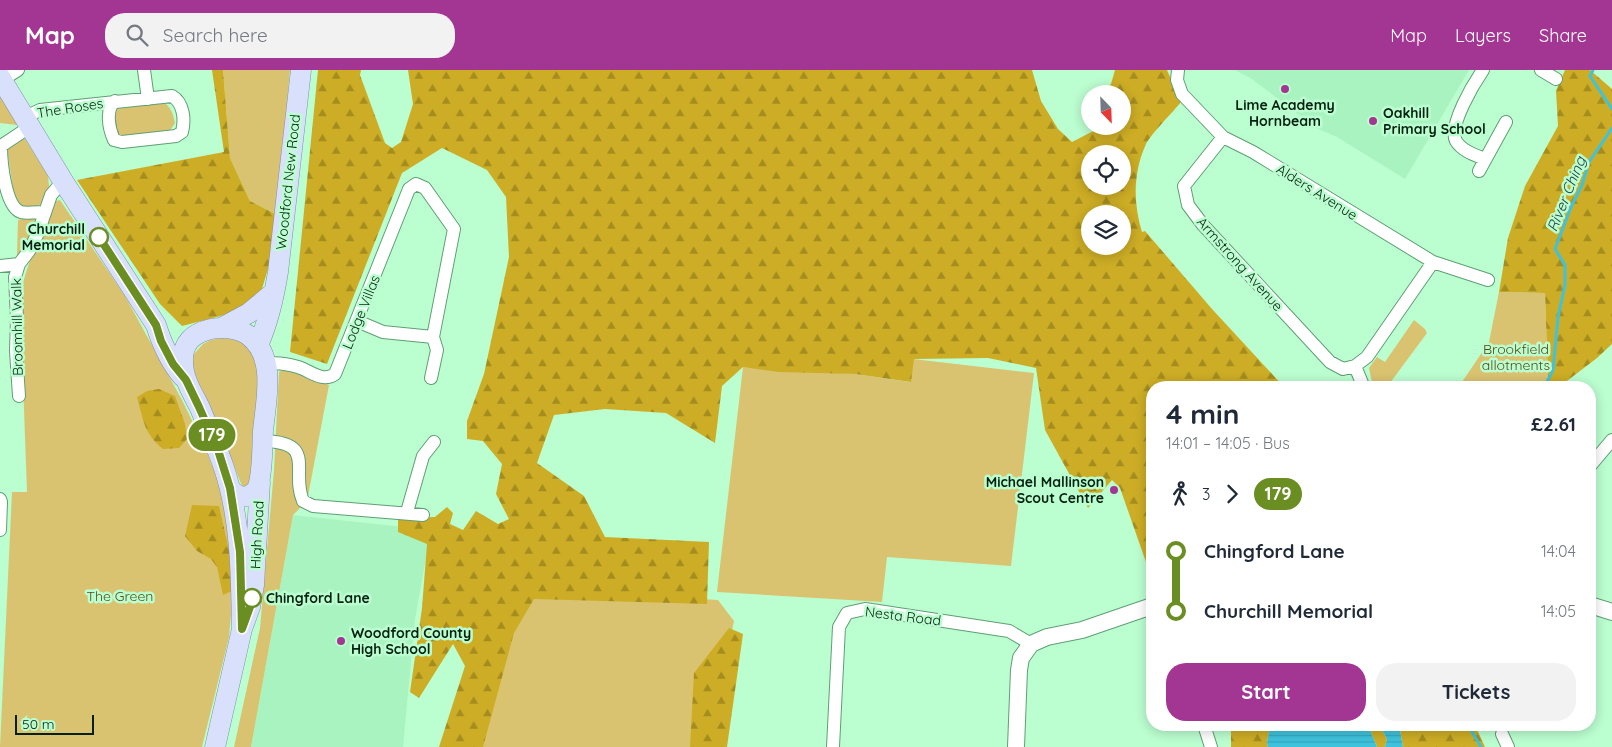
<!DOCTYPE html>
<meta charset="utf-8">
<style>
:root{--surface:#fff;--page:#f2f2f3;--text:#1f2937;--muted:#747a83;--accent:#a33593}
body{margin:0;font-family:Quicksand,sans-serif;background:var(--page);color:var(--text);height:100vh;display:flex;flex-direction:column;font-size:19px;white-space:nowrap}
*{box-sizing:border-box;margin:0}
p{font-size:16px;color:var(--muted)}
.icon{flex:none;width:28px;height:28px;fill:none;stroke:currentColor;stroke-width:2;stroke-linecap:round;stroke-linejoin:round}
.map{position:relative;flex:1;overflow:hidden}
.details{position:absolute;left:1146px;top:311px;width:450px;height:350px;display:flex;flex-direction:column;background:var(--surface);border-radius:20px;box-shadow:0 2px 12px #0003}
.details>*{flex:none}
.badge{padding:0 10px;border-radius:16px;font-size:18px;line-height:32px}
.needle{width:32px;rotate:157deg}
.controls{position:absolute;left:1081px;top:15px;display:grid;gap:10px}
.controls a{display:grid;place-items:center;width:50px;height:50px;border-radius:50%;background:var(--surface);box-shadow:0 2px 12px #0003;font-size:25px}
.scale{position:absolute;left:15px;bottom:12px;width:79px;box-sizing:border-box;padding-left:5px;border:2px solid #062111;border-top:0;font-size:14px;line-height:18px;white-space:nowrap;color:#062111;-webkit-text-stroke:4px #bbfed0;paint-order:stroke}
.map>.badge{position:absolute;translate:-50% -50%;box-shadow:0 0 0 2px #fff}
.legs{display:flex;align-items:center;gap:8px;height:55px;padding:0 20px;font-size:16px}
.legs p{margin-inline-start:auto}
.headline{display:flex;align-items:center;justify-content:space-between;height:85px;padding:0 20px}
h1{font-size:28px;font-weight:700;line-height:38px}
.primary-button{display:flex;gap:10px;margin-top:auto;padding:10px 20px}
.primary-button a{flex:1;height:58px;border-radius:20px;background:var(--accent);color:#fff;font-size:20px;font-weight:700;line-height:58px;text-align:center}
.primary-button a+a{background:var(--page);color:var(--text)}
ul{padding:0 20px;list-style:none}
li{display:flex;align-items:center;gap:18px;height:60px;font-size:19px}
li i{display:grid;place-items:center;width:8px;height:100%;margin:0 6px;background:currentColor}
li i::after{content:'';width:12px;height:12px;margin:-6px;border:4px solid;border-radius:50%;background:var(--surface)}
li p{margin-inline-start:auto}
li:first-child i{background:linear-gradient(#0000 50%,currentColor 0)}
li:last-child i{background:linear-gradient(currentColor 50%,#0000 0)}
header{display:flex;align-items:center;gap:30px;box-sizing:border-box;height:70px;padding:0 25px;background:var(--accent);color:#fff}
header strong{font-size:24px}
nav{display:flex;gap:28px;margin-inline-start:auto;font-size:18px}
.search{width:350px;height:45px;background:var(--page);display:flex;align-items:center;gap:12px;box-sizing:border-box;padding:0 18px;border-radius:20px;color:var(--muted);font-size:19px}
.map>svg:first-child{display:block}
</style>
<header>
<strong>Map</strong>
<div class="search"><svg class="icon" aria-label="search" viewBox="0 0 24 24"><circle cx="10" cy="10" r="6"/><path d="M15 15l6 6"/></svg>Search here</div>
<nav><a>Map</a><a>Layers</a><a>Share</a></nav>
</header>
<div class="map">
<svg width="1612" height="677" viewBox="0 0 1612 677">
<defs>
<pattern id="forest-firs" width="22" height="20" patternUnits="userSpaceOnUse" patternTransform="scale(1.25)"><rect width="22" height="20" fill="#cdad25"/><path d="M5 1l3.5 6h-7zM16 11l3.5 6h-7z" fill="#a48c1f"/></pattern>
<pattern id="water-rules" width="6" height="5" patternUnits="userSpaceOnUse" patternTransform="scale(1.25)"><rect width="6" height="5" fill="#3fc3dd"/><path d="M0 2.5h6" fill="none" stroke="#36a7bd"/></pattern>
</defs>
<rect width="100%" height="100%" fill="#bbfed0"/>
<path fill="#a9f3c1" d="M1235 0H1469L1405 109 1337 67 1316 58 1252 9Z
M293 445 431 460 415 549 403 677H251Z"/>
<path fill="#dac370" d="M223 0H290L277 145 250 131 230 88Z
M0 22 17 55 0 53Z
M164 32C171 38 173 43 175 53L169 62 117 68 110 45 115 39Z
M20 67 25 69 48 106 49 116 44 132 35 138 20 137 14 125 7 79Z
M60 130 125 226 182 330 205 377 223 424 229 472 233 522 229 567 202 677H0L12 422H27L20 229C24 197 41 167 52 136L56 131Z
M36 146 39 150 21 185H17L18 150Z
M1499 222 1545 223 1548 309 1540 317 1458 318 1489 272Z
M1414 250 1425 259 1427 263 1387 317H1373L1369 298 1377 287 1385 292Z
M222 268 238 270 251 279 260 308 251 411 247 416H242L217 353 194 309 192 299 194 284 203 274 211 270Z
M913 289 1034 303 1011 496 887 487 882 532 717 522 743 297 855 304 910 312Z
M282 300 300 304 329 315 308 426 302 436 293 445 251 677H234L260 558 274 400 279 302Z
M531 518 718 530 734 551 708 677H479L488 602Z"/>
<path fill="url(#forest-firs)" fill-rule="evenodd" d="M212 0H223L230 88 250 131 277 145 272 185 262 219 249 234 224 245 182 256 160 234 77 110 224 82Z
M318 0H361L360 5 385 73 392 78 401 72 413 34 408 0H1032L1041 31 1058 59 1072 72 1103 56H1122V24H1099L1111 14 1115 0H1167L1181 32C1172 43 1152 63 1146 74 1133 103 1133 132 1142 162L1145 161 1212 239 1284 317 1152 318V528L1146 492 1120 418 1112 410 1088 438 1045 360 1036 298 988 288 914 289 911 312 855 304 779 302 743 297 722 316 715 373 666 343 605 339 554 345 537 393 584 426 605 467 709 472 707 534 534 529 514 563 483 677H439L465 596 453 574 419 628 410 622 422 538 427 474 398 462V448L435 447 447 437 453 443 450 454 463 460 476 441 498 454 509 449 496 424 502 394 483 371 467 369V351L484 304 509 187 506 127 487 100 442 78 402 103 327 294 290 282ZM1090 84H1122V116H1090ZM1090 144H1122V176H1090Z
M1565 0H1590L1612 19V274L1597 288 1559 317H1540L1548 308 1545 223 1499 222 1508 168 1525 116 1558 56 1556 21Z
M159 319 175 326 185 354 187 369 179 378 163 379C144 364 143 349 137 327L147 321Z
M192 435 219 436 231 489 234 520 223 525 217 497 211 489 197 481 185 466Z
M729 558 743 564 727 677H690L694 603Z
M1231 655H1270L1267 673 1268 677H1231Z
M1368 655H1379L1387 669 1385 677H1377Z
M1399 655H1475L1485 677H1403Z"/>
<path fill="url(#water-rules)" d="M1270 655H1368L1377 677H1268L1267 673Z
M1379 655H1399L1403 677H1385L1387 669Z"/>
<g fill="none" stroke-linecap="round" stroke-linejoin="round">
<path stroke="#3fc3dd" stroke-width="3" d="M1593 0 1590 6 1612 39
M1544 318 1553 300 1558 247 1565 215V195L1555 179 1571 137 1582 115 1589 92 1612 58
M1468 655 1481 677"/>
<defs>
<path id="minor" d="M144 0 148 29
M1178 0 1177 10 1182 24 1223 67 1253 82 1433 192 1488 210
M1483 0C1474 13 1448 56 1456 71 1462 81 1475 85 1485 89
M1541 0 1556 9
M2 10 18 0
M25 47 40 40 172 26C184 33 185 50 182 62L176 66 122 72 114 70C109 59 105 39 115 31
M31 56 1 76C1 91 5 137 21 142 28 144 37 141 45 143
M1223 67 1184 116 1188 135 1203 155 1330 292 1343 299 1355 296 1367 287 1433 192
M1479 101 1506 52
M0 196 19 194
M357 251 383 262 433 267
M266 294C276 292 288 294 298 297 311 301 322 313 335 304L409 119 416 114 425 118 454 159 433 267 437 280 431 308
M1355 296 1364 318
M19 326 16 281 17 249 15 207 19 194 29 181 38 163 51 125 63 111
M263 371C318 372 290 401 303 431L313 436 423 445
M1590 396 1612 370
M0 429 1 432 0 460
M407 442 423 386 434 372
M1204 655 1211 677
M1502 664 1508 677
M833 677 839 557 847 543 865 539 1009 561 1031 574"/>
<path id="tertiary" d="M1590 535 1612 542
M1016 677 1019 600 1021 588 1031 574 1047 567 1082 560 1152 536"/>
<path id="primary" d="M0 7 63 111 156 255C162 274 170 292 183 307
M221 258 249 243 273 223
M258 275C269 251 274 227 278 202L301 0
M230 418C238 430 251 429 258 417 263 399 262 379 263 361 266 330 277 286 248 265 238 258 223 257 211 259 193 263 182 273 183 292 183 309 193 324 200 338 208 358 217 377 224 398 241 449 241 505 242 559
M215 677 242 559 250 537 254 515 260 412"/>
</defs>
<use href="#minor" stroke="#5f9f75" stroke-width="14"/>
<use href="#tertiary" stroke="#5f9f75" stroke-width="18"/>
<use href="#primary" stroke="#7f90a8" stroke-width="21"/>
<use href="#minor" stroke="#fff" stroke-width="12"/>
<use href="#tertiary" stroke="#fff" stroke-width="16"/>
<use href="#primary" stroke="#d9e0fb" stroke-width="20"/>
</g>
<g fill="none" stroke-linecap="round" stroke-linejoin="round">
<defs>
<path id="line-1" d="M99 167 156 255 161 271 173 294 186 310 199 337 218 380 230 418 240 482 242 559 250 537 252 528"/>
</defs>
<use href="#line-1" stroke="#fff" stroke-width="11"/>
<use href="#line-1" stroke="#6b8e23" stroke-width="8"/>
</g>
<g fill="#a33593" stroke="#bbfed0" stroke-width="2">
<circle cx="1285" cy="19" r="5"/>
<circle cx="1373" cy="51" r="5"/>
<circle cx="1114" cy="420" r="5"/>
<circle cx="341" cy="571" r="5"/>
</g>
<g fill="#fff" stroke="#6b8e23" stroke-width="2.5">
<circle cx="99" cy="167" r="9"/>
<circle cx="252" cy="528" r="9"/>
</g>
<g text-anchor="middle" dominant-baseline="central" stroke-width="5" stroke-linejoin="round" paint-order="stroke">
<g font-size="14" font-weight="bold" fill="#062111" stroke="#bbfed0" text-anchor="start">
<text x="1285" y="35" text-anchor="middle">Lime Academy<tspan x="1285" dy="16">Hornbeam</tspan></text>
<text x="1383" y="43">Oakhill<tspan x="1383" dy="16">Primary School</tspan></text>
<text x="1104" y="412" text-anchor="end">Michael Mallinson<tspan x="1104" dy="16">Scout Centre</tspan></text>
<text x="351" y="563">Woodford County<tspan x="351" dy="16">High School</tspan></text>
</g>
<g font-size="14" fill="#062111" stroke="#bbfed0">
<text transform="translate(70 38) rotate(-9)">The Roses</text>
<text transform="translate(288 112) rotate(-84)">Woodford New Road</text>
<text transform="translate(1317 122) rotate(32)">Alders Avenue</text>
<text transform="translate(1240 194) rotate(48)">Armstrong Avenue</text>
<text transform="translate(361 242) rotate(-68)">Lodge Villas</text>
<text transform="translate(17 257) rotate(-91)">Broomhill Walk</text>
<text transform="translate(257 465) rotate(-87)">High Road</text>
<text transform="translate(903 546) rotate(7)">Nesta Road</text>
</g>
<g font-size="14" font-weight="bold" fill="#062111" stroke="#bbfed0" text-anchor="end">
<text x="85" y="159">Churchill<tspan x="85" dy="16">Memorial</tspan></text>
<text x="266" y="528" text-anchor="start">Chingford Lane</text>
</g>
<g font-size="14" fill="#574a18" stroke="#bbfed0">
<text x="1516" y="279">Brookfield<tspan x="1516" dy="16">allotments</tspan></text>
<text x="120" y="526">The Green</text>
</g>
<g font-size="15" font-style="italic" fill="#274349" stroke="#bbfed0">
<text transform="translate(1566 124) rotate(-68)">River Ching</text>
</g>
</g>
</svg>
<div class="controls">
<a><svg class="needle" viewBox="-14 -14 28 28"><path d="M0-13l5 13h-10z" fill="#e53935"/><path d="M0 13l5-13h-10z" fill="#747a83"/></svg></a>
<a><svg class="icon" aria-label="locate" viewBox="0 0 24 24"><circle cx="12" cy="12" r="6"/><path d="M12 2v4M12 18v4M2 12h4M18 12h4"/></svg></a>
<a><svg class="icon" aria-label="layers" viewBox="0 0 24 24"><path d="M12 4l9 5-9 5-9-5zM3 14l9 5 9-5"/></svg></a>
</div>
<div class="scale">50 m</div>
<b class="badge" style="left:212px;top:365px;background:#6b8e23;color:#fff">179</b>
<section class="details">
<div class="headline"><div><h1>4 min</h1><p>14:01 – 14:05 · Bus</p></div><b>£2.61</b></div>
<div class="legs"><svg class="icon" aria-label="walk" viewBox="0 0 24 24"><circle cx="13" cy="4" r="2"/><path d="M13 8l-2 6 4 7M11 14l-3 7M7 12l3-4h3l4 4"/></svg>3<svg class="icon" aria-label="forward" viewBox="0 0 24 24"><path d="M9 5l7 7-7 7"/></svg><b class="badge" style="background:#6b8e23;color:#fff">179</b></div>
<ul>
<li><i style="color:#6b8e23"></i><b>Chingford Lane</b><p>14:04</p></li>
<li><i style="color:#6b8e23"></i><b>Churchill Memorial</b><p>14:05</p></li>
</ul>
<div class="primary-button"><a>Start</a><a>Tickets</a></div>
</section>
</div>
